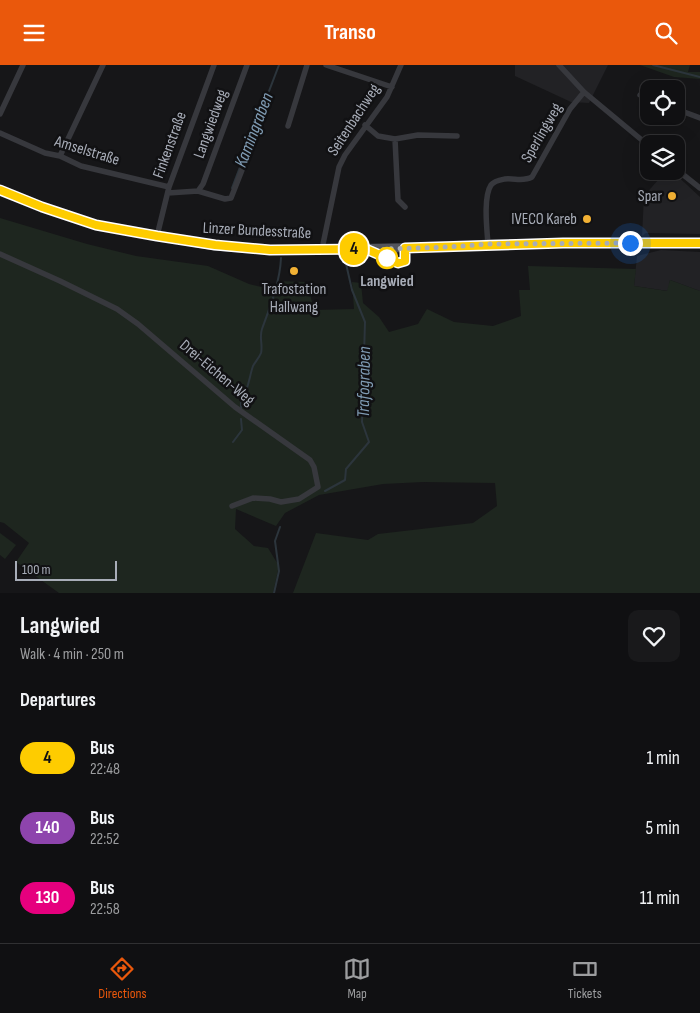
<!DOCTYPE html>
<meta charset="utf-8">
<style>
:root{--surface:#101012;--page:#19191b;--text:#f1f3f6;--muted:#9c9d9f;--line:#303032;--accent:#ea580c}
body{margin:0;font-family:"Sofia Sans Condensed",sans-serif;background:var(--page);color:var(--text);height:100vh;display:flex;flex-direction:column;font-size:19px;white-space:nowrap}
*{box-sizing:border-box;margin:0}
p{font-size:16px;color:var(--muted)}
.icon{flex:none;width:28px;height:28px;fill:none;stroke:currentColor;stroke-width:2;stroke-linecap:round;stroke-linejoin:round}
.map{position:relative;height:528px;overflow:hidden}
.drawer{display:flex;flex-direction:column;background:var(--surface);flex:1}
.drawer>*{flex:none}
.badge{padding:0 10px;border-radius:16px;font-size:18px;line-height:32px}
.tools{position:absolute;left:640px;top:15px;display:grid;gap:10px}
.tools a{display:grid;place-items:center;width:45px;height:45px;border-radius:10px;background:var(--surface);box-shadow:0 5px 20px #0002,0 0 0 1px var(--line);font-size:25px}
.scale{position:absolute;left:15px;bottom:12px;width:102px;box-sizing:border-box;padding-left:5px;border:2px solid #a8adb8;border-top:0;font-size:14px;line-height:18px;white-space:nowrap;color:#a8adb8;-webkit-text-stroke:4px #111113;paint-order:stroke}
.you{position:absolute;width:25px;height:25px;margin:-12px;border:4px solid #fff;border-radius:50%;background:#1a73e8;box-shadow:0 0 0 8px #1a73e833}
.map>.badge{position:absolute;translate:-50% -50%;box-shadow:0 0 0 2px #fff}
h2{padding:0 20px;font-size:19px;line-height:45px}
.round{display:grid;place-items:center;flex:none;width:52px;height:52px;border-radius:10px;background:var(--page)}
.overview{display:flex;align-items:center;justify-content:space-between;height:85px;padding:0 20px}
h1{font-size:24px;font-weight:700;line-height:38px}
ul{padding:0;list-style:none}
li{display:flex;align-items:center;gap:15px;height:70px;padding:0 20px}
li div{flex:1}
li b{display:block;font-size:19px}
li em{font-style:normal}
li .badge{min-width:55px;font-weight:700;text-align:center}
header{display:flex;justify-content:space-between;align-items:center;height:65px;padding:0 20px;background:var(--accent);color:#fff;font-size:22px;font-weight:700}
.tab-bar{display:flex;justify-content:space-around;align-items:center;height:70px;border-top:1px solid var(--line);background:var(--surface);font-size:14px;color:var(--muted)}
.tab-bar a{display:grid;justify-items:center;gap:2px}
.tab-bar .active{color:var(--accent)}
.map>svg:first-child{display:block}
</style>
<header><svg class="icon" aria-label="menu" viewBox="0 0 24 24"><path d="M4 6h16M4 12h16M4 18h16"/></svg>Transo<svg class="icon" aria-label="search" viewBox="0 0 24 24"><circle cx="10" cy="10" r="6"/><path d="M15 15l6 6"/></svg></header>
<div class="map">
<svg width="700" height="528" viewBox="0 0 700 528">
<rect width="100%" height="100%" fill="#161618"/>
<path fill="#222225" d="M515 0H608L589 38 571 37 515 11Z
M666 106H672L700 132V169L646 168 642 171 644 131Z
M661 185 700 187V226L670 215 668 226 634 221 637 191Z"/>
<path fill="#1e261f" d="M640 0H690L688 7H700V14L674 12Z
M0 153 87 179 136 191 208 201 249 219 274 225 277 216 307 217 314 245 354 244 352 217 361 218 363 238 379 252 389 267 418 259 427 244 454 257 493 261 521 251 519 225H530L528 201 636 204 634 221 667 226 670 215 700 226V528H293L316 468 368 475 378 469 473 458 497 441 495 418 423 417 383 419 319 430 285 448 276 461 236 444 235 464 254 481 268 483 279 501 273 528H59L16 497 29 478 4 458 0 457Z
M0 468 16 480 5 494 0 490Z"/>
<g fill="none" stroke-linecap="round" stroke-linejoin="round">
<path stroke="#2c353c" stroke-width="2" d="M653 0 700 12
M232 123 279 0
M241 343V334C249 325 249 312 253 301 255 297 259 293 261 288 263 280 259 272 262 264 270 242 280 217 281 193
M233 377 242 365 241 354
M325 426 345 415 346 404 369 377 362 357 365 257 352 225 344 190
M274 528 279 506 275 476 280 462"/>
<path stroke="#37383d" stroke-width="5.5" d="M326 0 392 22
M559 0 584 27 649 81
M640 30 649 33
M676 44 700 53
M0 49 23 0
M365 60 378 71 395 74 418 70 457 71
M288 61 307 0
M0 68 45 88 60 91 81 101 169 122
M395 74 398 135 405 142
M60 91 103 0
M676 104 700 123
M198 126 225 134 231 133 253 77
M168 128 198 126 203 119 247 0
M157 171 169 122 214 0
M488 179C487 165 483 132 491 120 494 116 500 115 505 114 515 113 523 117 532 112L570 44 584 27
M322 184 339 102 345 90 387 32 401 0
M0 189 60 216 117 244 138 259 235 342 310 395 314 402 318 422 299 434 281 437 270 434 253 433 232 441"/>
<path stroke="#53555c" stroke-width="9" d="M0 125 42 142 96 160 215 181 270 185 449 182 488 179 563 178H700"/>
</g>
<g fill="none" stroke-linecap="round" stroke-linejoin="round">
<defs>
<path id="line" d="M0 125 42 142 96 160 157 171 215 180 270 185 366 184 398 198 405 196V183L563 178H700"/>
</defs>
<use href="#line" stroke="#fff" stroke-width="11"/>
<use href="#line" stroke="#fecc00" stroke-width="8"/>
<path stroke="#a8adb8" stroke-width="5" stroke-dasharray="0 9" d="M387 193 383 184 449 182 488 179 630 178"/>
</g>
<g fill="#f2b134" stroke="#111113" stroke-width="2">
<circle cx="672" cy="131" r="5"/>
<circle cx="587" cy="154" r="5"/>
<circle cx="294" cy="206" r="5"/>
</g>
<circle fill="#fff" stroke="#fecc00" stroke-width="2.5" cx="387" cy="193" r="10"/>
<g text-anchor="middle" dominant-baseline="central" stroke-width="5" stroke-linejoin="round" paint-order="stroke">
<g font-size="16" fill="#a8adb8" stroke="#111113">
<text transform="translate(354 55) rotate(-57)">Seitenbachweg</text>
<text transform="translate(211 59) rotate(-70)">Langwiedweg</text>
<text transform="translate(542 68) rotate(-60)">Sperlingweg</text>
<text transform="translate(170 80) rotate(-70)">Finkenstraße</text>
<text transform="translate(87 86) rotate(17)">Amselstraße</text>
<text transform="translate(257 166) rotate(3)">Linzer Bundesstraße</text>
<text transform="translate(217 308) rotate(40)">Drei-Eichen-Weg</text>
</g>
<g font-size="16" fill="#a8adb8" stroke="#111113" text-anchor="end">
<text x="662" y="131">Spar</text>
<text x="577" y="154">IVECO Kareb</text>
<text x="294" y="224" text-anchor="middle">Trafostation<tspan x="294" dy="18">Hallwang</tspan></text>
</g>
<g font-size="16" font-weight="bold" fill="#a8adb8" stroke="#111113">
<text x="387" y="216">Langwied</text>
</g>
<g font-size="18" font-style="italic" fill="#7f9bb3" stroke="#111113">
<text transform="translate(254 65) rotate(-69)">Kamingraben</text>
<text transform="translate(364 317) rotate(-89)">Trafograben</text>
</g>
</g>
</svg>
<div class="tools">
<a><svg class="icon" aria-label="locate" viewBox="0 0 24 24"><circle cx="12" cy="12" r="6"/><path d="M12 2v4M12 18v4M2 12h4M18 12h4"/></svg></a>
<a><svg class="icon" aria-label="layers" viewBox="0 0 24 24"><path d="M12 4l9 5-9 5-9-5zM3 14l9 5 9-5"/></svg></a>
</div>
<div class="scale">100 m</div>
<div class="you" style="left:630px;top:178px"></div>
<b class="badge" style="left:354px;top:184px;background:#fecc00;color:#111">4</b>
</div>
<section class="drawer">
<div class="overview"><div><h1>Langwied</h1><p>Walk · 4 min · 250 m</p></div><a class="round"><svg class="icon" aria-label="heart" viewBox="0 0 24 24"><path d="M12 20l-8-8c-3-5 5-10 8-4 3-6 11-1 8 4z"/></svg></a></div>
<h2>Departures</h2>
<ul>
<li><span class="badge" style="background:#fecc00;color:#111">4</span><div><b>Bus</b><p>22:48</p></div><em>1 min</em></li>
<li><span class="badge" style="background:#8e44ad;color:#fff">140</span><div><b>Bus</b><p>22:52</p></div><em>5 min</em></li>
<li><span class="badge" style="background:#e6007e;color:#fff">130</span><div><b>Bus</b><p>22:58</p></div><em>11 min</em></li>
</ul>
</section>
<nav class="tab-bar">
<a class="active"><svg class="icon" aria-label="directions" viewBox="0 0 24 24"><path d="M12 3l9 9-9 9-9-9zM9 14v-3h6M13 9l2 2-2 2"/></svg>Directions</a>
<a><svg class="icon" aria-label="map" viewBox="0 0 24 24"><path d="M3 6l6-2 6 2 6-2v14l-6 2-6-2-6 2zM9 4v14M15 6v14"/></svg>Map</a>
<a><svg class="icon" aria-label="tickets" viewBox="0 0 24 24"><path d="M3 7h18v10H3zM15 7v10"/></svg>Tickets</a>
</nav>
